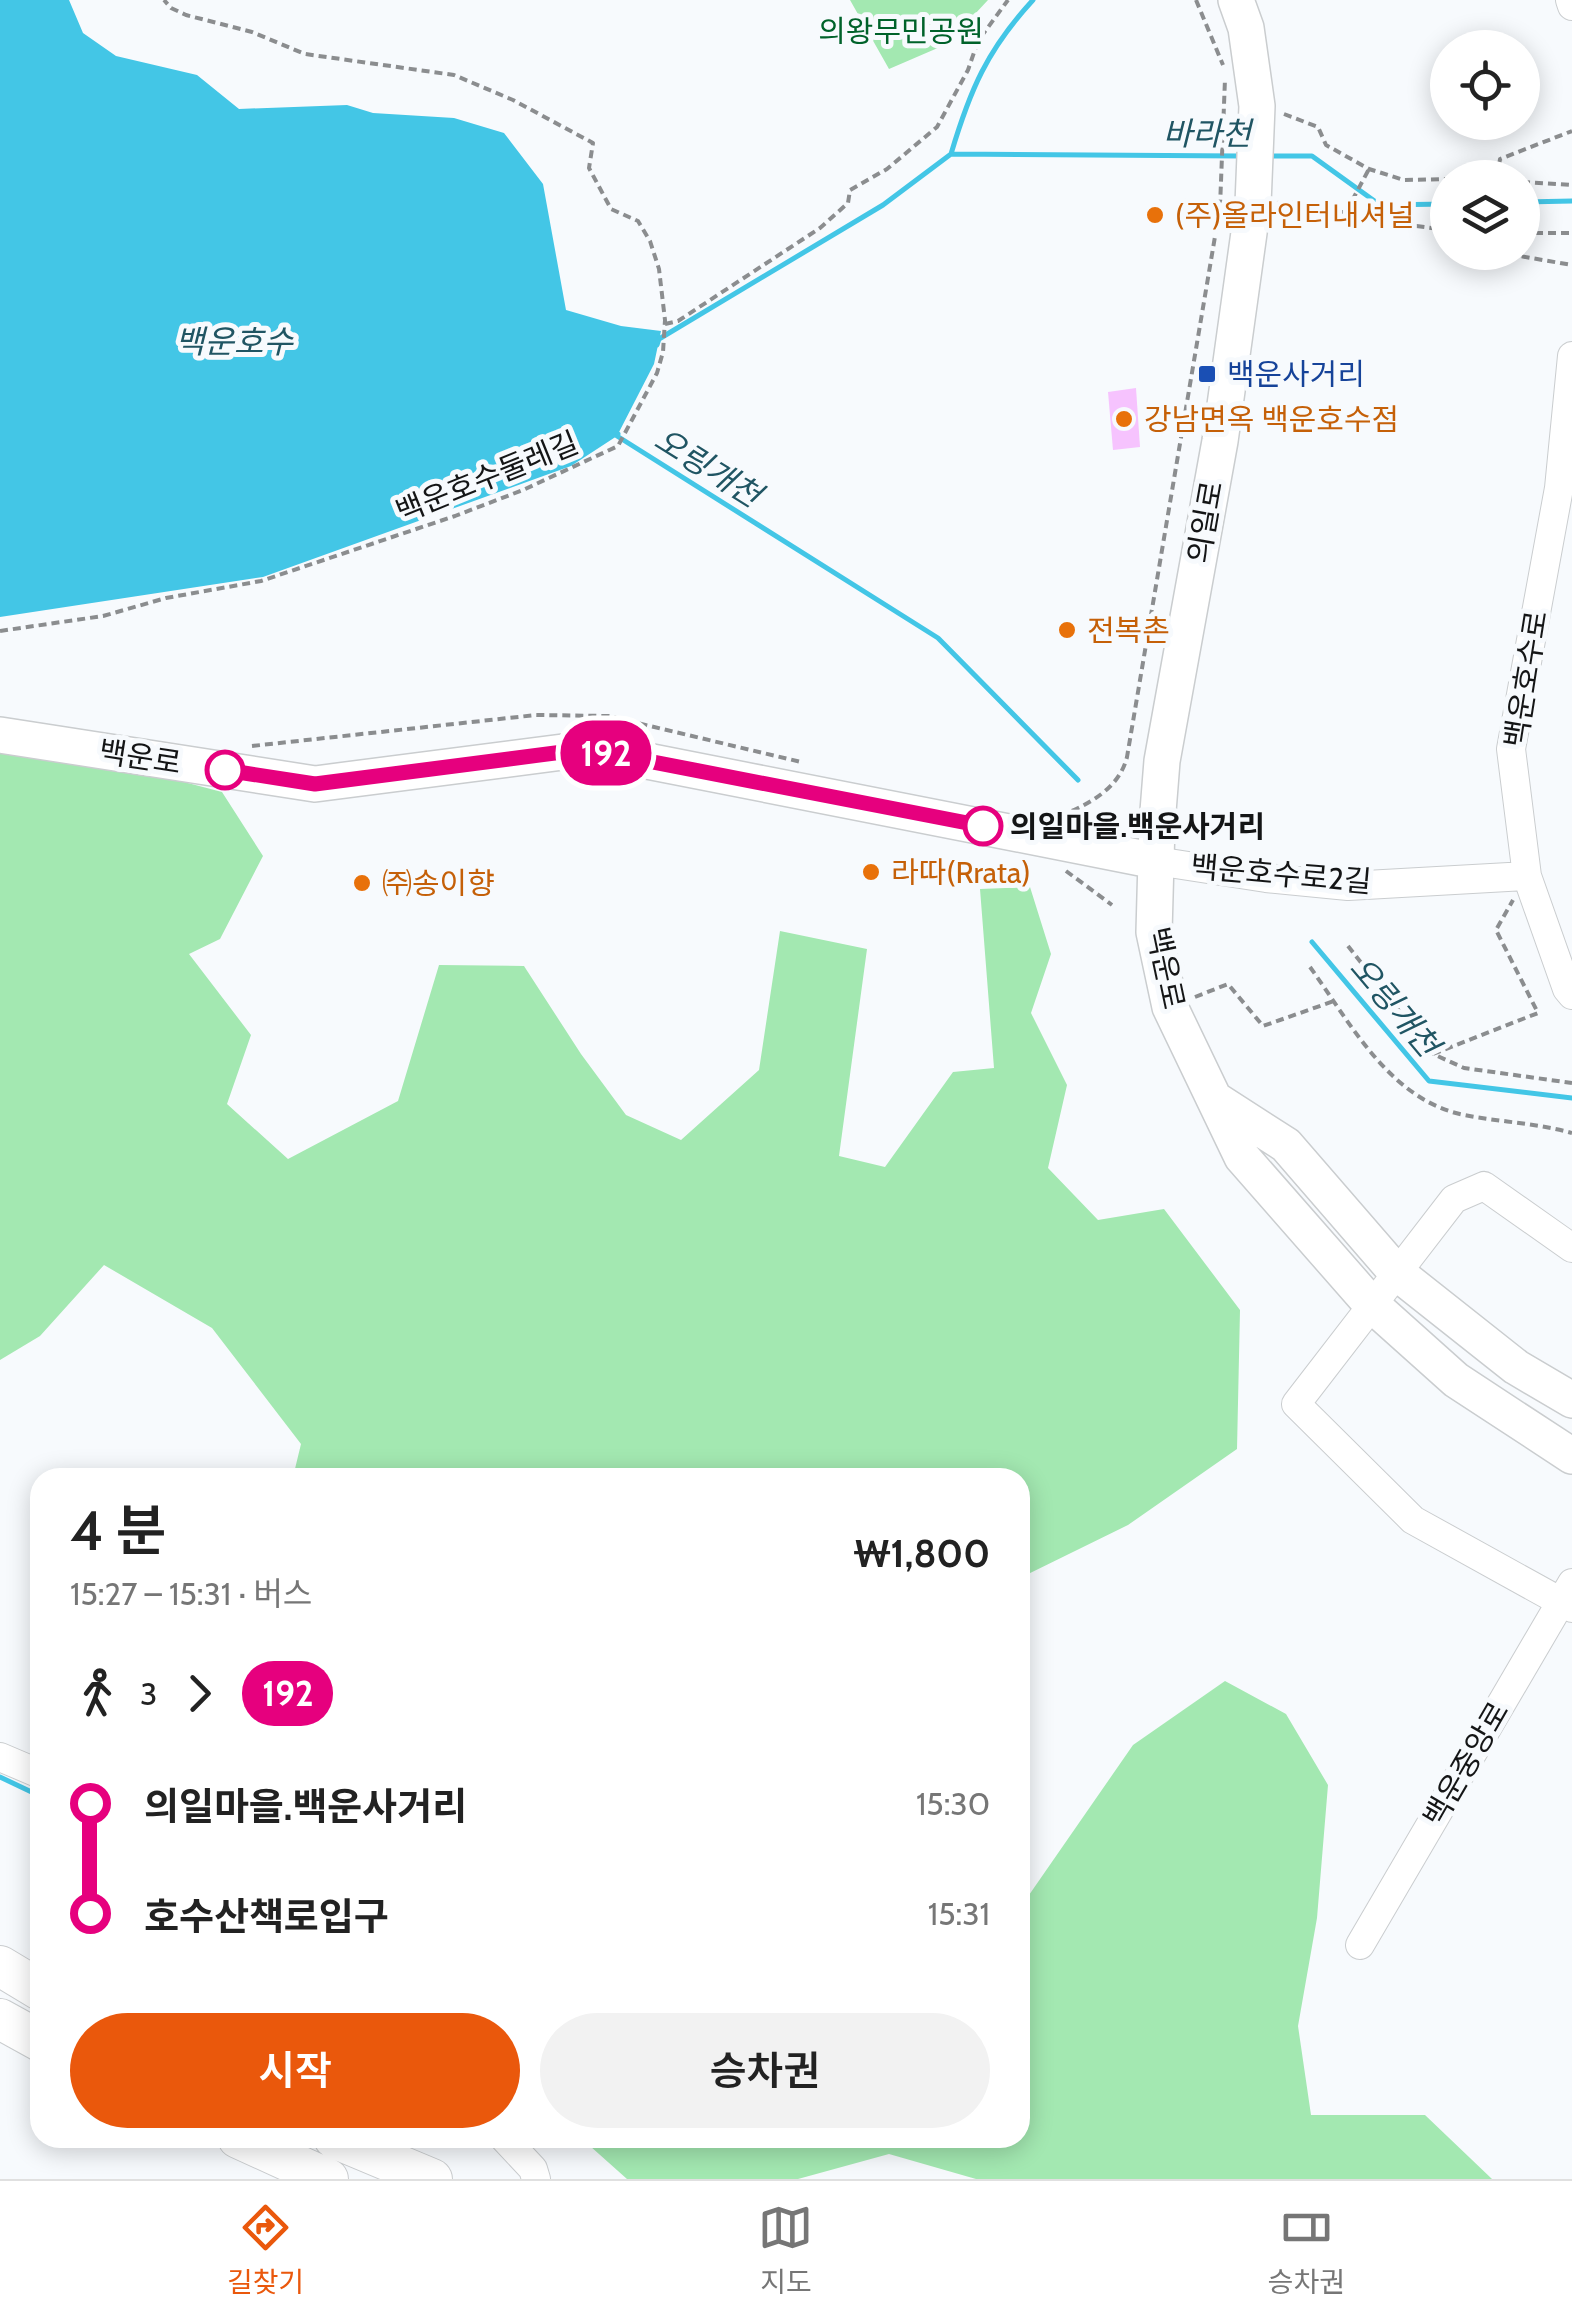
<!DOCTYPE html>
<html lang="ko">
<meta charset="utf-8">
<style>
:root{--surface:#fff;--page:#f2f2f2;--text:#222;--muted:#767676;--line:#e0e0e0;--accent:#ea580c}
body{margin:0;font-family:Cabin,"Noto Sans KR",sans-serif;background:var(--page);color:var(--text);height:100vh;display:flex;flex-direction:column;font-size:38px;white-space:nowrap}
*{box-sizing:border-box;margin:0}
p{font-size:32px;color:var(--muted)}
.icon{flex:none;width:55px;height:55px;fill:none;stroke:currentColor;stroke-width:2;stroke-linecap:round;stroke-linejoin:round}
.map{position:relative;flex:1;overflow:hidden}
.details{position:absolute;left:30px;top:1468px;width:1000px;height:680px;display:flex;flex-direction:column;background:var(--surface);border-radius:30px;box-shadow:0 5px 25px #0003}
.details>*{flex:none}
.badge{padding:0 20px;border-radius:32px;font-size:35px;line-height:65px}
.fabs{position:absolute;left:1430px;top:30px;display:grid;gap:20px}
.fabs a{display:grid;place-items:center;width:110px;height:110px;border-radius:50%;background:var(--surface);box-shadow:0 5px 25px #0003;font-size:50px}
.map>.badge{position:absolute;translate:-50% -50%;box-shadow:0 0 0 5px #fff}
.legs{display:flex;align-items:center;gap:15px;height:110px;padding:0 40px;font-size:32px}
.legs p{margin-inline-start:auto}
.overview{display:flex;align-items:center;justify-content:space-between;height:170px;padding:0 40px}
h1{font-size:55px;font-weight:600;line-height:75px}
.primary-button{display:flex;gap:20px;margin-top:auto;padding:20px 40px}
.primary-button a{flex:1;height:115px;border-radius:60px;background:var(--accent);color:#fff;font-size:40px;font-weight:600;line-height:115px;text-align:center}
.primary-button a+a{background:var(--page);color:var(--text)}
ul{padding:0 40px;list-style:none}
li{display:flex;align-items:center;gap:35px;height:110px;font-size:38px}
li i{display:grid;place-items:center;width:15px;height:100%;margin:0 12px;background:currentColor}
li i::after{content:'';width:25px;height:25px;margin:-12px;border:8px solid;border-radius:50%;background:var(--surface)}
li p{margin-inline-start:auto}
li:first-child i{background:linear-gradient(#0000 50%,currentColor 0)}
li:last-child i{background:linear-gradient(currentColor 50%,#0000 0)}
.tabs{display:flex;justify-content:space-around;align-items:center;height:140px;border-top:2px solid var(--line);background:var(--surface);font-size:28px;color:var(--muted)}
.tabs a{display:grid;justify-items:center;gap:5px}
.tabs .active{color:var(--accent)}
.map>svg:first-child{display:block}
</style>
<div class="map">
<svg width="1572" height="2179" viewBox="0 0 1572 2179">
<rect width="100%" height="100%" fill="#f7fafd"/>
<path fill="#a3e8b1" d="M850 0H988L947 44 889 69Z
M0 743 66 751 222 792 263 856 220 939 189 954 251 1035 227 1104 288 1159 398 1101 439 965 524 966 581 1054 626 1115 681 1140 759 1070 780 931 867 949 839 1156 885 1167 953 1072 994 1068 980 889 1030 887 1051 954 1031 1013 1067 1085 1048 1168 1098 1220 1164 1209 1240 1310 1237 1449 1128 1525 1020 1578V1478L293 1477 301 1444 212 1328 104 1265 40 1336 0 1360Z
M1225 1681 1286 1714 1328 1785 1317 1918 1298 2026 1311 2115H1425L1492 2179H976L889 2154 798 2179H627L581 2138H1020V1908L1133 1745Z"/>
<path fill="#43c6e6" d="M0 0H69L83 33 116 56 197 75 239 109 347 105 373 113 454 118 504 133 543 184 566 310 621 326 661 331 654 364 617 436 571 466 263 577 0 617Z"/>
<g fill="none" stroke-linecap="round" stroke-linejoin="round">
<path stroke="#43c6e6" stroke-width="5" d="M951 154 1240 156
M951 154C970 90 987 50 1033 0
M1266 156H1312L1380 205 1448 204
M1522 202 1572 201
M657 345 659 339 883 205 951 154
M618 434 617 436 938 638 1078 780
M1312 942 1429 1081 1572 1098
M0 1777 40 1796"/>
</g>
<path fill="#f6c3fe" d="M1136 388 1140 447 1113 450 1108 392Z"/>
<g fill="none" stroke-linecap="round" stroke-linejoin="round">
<defs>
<path id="minor" d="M1570 0 1572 6
M1572 356 1559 488 1511 749 1527 876 1567 989 1572 995
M1156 861 1266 878 1348 886 1527 876
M1572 1248 1484 1186 1454 1199 1296 1404 1413 1520 1572 1608
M0 1757 40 1774
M1360 1945 1572 1583
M504 2138 533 2169 536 2179"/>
<path id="major" d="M1236 0 1246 28 1257 106 1253 204 1220 441 1162 761 1157 824 1154 932 1170 1007 1242 1157 1370 1303 1456 1380 1572 1456
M0 735 315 784 586 749 1156 861
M1216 1100 1286 1145 1396 1272 1516 1367 1572 1400"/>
<path id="highway" d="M0 1966 40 1990
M0 2019 40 2041
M238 2138 328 2179
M334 2138 432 2179"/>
</defs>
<use href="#minor" stroke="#cacdcf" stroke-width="30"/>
<use href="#major" stroke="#cacdcf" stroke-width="38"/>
<use href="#highway" stroke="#cacdcf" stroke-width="42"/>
<path stroke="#8b8d8f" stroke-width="4" stroke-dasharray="8 5" stroke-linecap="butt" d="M1196 0 1223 65
M1284 114 1318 127 1326 145 1369 169 1404 180 1448 179
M1497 178 1500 159 1572 131
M1522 182 1572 185
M1277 203 1293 202 1322 212H1346L1367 220 1448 230
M1346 212 1369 169
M1522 233H1572
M1496 252 1572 265
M665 324 678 321 820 228 848 203 850 190 887 169 937 127 968 70 978 41 1008 0
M0 631 103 616 166 598 261 581 455 516 523 490 618 446 657 373 663 352 665 320 659 269 650 241 638 221 611 209 589 168 593 143 513 100 454 75 305 54 252 32 186 15 171 8 164 0
M252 746 536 715 608 716 801 762
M1060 816C1089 804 1119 789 1127 757L1220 207 1225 79
M1066 871 1112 905
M1348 946 1433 1054 1464 1068 1572 1083
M1310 967C1351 1024 1390 1100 1464 1115 1500 1122 1536 1123 1572 1133
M1195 997 1228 984 1263 1026 1334 1001
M1433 1054 1538 1013 1496 930 1513 900"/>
<use href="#minor" stroke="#fff" stroke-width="28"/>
<use href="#major" stroke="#fff" stroke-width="35"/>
<use href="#highway" stroke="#fff" stroke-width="40"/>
</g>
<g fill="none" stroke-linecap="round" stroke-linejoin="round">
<defs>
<path id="line-1" d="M225 770 315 784 586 749 983 826"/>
</defs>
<use href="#line-1" stroke="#fff" stroke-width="22"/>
<use href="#line-1" stroke="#e6007e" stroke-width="15"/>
</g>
<g fill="#e8710a" stroke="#f7fafd" stroke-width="4">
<circle cx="1155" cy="215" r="10"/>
<circle cx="1124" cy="419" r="10"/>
<circle cx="1067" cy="630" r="10"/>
<circle cx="871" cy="872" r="10"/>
<circle cx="362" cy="883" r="10"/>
</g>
<rect fill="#1a4fb4" stroke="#f7fafd" stroke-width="4" x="1197" y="364" width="20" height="20" rx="5"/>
<g fill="#fff" stroke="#e6007e" stroke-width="5">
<circle cx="225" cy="770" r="18"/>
<circle cx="983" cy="826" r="18"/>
</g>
<g text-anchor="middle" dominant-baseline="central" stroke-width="10" stroke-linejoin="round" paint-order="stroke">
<g font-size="30" fill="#00622a" stroke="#f7fafd">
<text x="901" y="31">의왕무민공원</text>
</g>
<g font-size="30" fill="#c56008" stroke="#f7fafd" text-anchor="start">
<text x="1175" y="215">(주)올라인터내셔널</text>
<text x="1144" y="419">강남면옥 백운호수점</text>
<text x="1087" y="630">전복촌</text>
<text x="891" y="872">라따(Rrata)</text>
<text x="382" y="883">㈜송이향</text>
</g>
<g font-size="30" fill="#164399" stroke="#f7fafd" text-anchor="start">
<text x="1227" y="374">백운사거리</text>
</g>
<g font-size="30" fill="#141516" stroke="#f7fafd">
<text transform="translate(487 477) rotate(-22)">백운호수둘레길</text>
<text transform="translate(1205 522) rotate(-80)">의일로</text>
<text transform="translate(1526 679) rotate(-81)">백운호수로</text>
<text transform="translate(140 757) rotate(9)">백운로</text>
<text transform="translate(1281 874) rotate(5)">백운호수로2길</text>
<text transform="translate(1166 968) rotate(78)">백운로</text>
<text transform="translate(1466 1764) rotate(-60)">백운중앙로</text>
</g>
<g font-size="30" font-weight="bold" fill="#141516" stroke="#f7fafd" text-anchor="start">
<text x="1010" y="826">의일마을.백운사거리</text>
</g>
<g font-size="32" font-style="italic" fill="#205563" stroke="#f7fafd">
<text x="1207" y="133">바라천</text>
<text x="234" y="341">백운호수</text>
<text transform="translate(708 467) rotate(32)">오링개천</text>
<text transform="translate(1395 1006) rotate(50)">오링개천</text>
</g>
</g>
</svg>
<div class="fabs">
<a><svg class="icon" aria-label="locate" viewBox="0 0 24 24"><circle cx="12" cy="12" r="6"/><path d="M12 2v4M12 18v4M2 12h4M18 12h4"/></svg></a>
<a><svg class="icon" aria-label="layers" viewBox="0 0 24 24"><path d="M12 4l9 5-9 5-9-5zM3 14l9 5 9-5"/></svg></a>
</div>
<b class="badge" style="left:606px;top:753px;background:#e6007e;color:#fff">192</b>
<section class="details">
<div class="overview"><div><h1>4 분</h1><p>15:27 – 15:31 · 버스</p></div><b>₩1,800</b></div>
<div class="legs"><svg class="icon" aria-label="walk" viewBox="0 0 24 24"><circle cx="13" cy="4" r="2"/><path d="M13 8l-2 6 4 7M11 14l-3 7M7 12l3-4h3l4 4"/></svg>3<svg class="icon" aria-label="forward" viewBox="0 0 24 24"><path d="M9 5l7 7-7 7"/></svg><b class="badge" style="background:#e6007e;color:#fff">192</b></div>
<ul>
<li><i style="color:#e6007e"></i><b>의일마을.백운사거리</b><p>15:30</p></li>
<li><i style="color:#e6007e"></i><b>호수산책로입구</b><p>15:31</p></li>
</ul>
<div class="primary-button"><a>시작</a><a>승차권</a></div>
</section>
</div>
<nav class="tabs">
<a class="active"><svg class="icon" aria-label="directions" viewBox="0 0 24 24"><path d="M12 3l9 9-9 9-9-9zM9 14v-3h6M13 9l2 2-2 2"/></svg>길찾기</a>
<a><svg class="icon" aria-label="map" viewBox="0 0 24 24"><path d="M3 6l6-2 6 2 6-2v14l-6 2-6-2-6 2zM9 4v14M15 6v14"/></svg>지도</a>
<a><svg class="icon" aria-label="tickets" viewBox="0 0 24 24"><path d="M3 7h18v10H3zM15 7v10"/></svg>승차권</a>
</nav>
